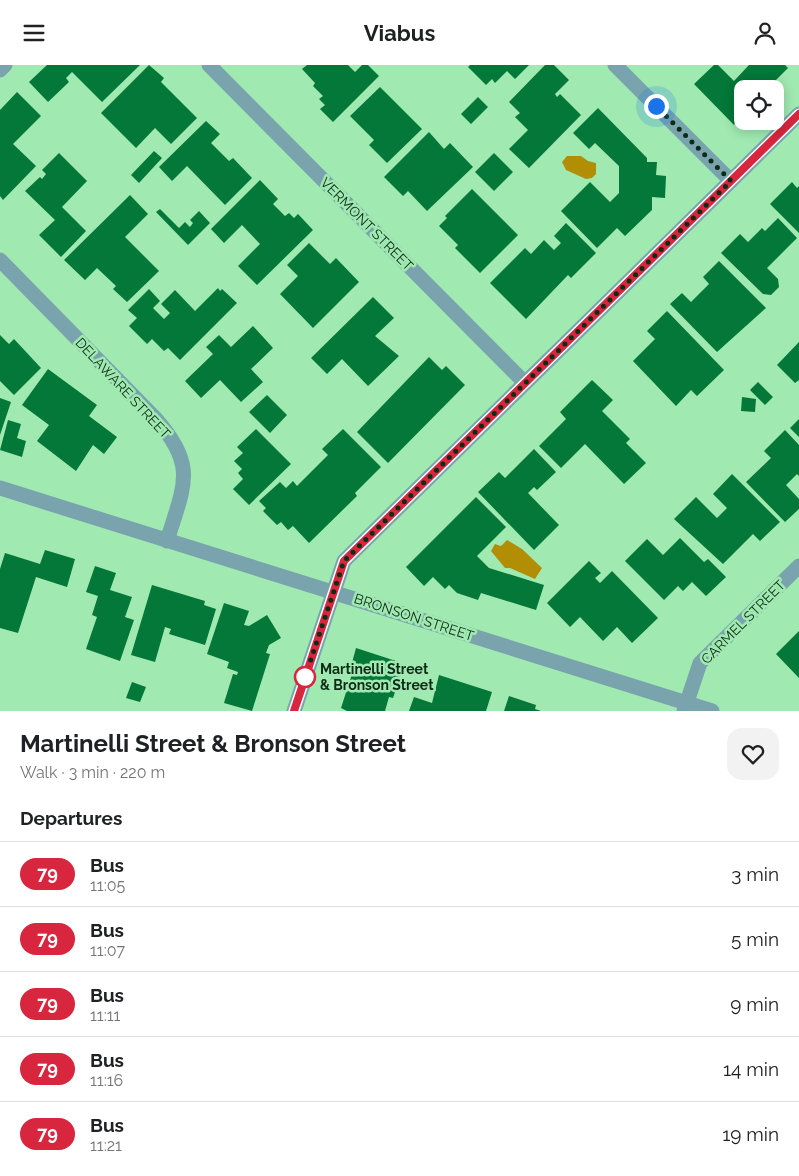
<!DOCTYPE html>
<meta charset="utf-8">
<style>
:root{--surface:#fff;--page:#f2f2f2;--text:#202124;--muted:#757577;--line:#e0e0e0}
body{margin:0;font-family:Raleway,sans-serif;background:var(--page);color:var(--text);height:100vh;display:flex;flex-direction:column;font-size:19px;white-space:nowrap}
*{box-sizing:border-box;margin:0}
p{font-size:16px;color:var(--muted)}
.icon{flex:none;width:28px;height:28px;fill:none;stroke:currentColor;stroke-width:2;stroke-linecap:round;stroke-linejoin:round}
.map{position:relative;height:646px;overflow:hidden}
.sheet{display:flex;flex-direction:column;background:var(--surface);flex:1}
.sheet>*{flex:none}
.badge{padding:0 10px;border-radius:16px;font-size:18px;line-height:32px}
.controls{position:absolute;left:734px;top:15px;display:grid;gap:10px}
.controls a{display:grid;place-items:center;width:50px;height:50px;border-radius:10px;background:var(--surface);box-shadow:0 2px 12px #0003;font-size:25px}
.you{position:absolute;width:25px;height:25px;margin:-12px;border:4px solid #fff;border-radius:50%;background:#1a73e8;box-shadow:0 0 0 8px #1a73e833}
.map>.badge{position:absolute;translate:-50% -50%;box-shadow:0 0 0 2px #fff}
h2{padding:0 20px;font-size:19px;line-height:45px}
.round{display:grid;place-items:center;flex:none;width:52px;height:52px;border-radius:15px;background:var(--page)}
.summary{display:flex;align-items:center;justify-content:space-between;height:85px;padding:0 20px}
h1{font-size:24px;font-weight:700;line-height:38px}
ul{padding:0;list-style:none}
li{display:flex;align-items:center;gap:15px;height:65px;padding:0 20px;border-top:1px solid var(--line)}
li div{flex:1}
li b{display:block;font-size:19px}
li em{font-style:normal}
li .badge{min-width:55px;font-weight:700;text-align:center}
header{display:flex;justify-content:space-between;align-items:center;height:65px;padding:0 20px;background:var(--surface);font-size:22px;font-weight:700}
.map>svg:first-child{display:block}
</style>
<header><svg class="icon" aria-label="menu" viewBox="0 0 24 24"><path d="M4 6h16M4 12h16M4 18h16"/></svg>Viabus<svg class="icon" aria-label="person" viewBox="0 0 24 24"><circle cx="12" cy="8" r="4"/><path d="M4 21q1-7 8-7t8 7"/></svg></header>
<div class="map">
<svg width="799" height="646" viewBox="0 0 799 646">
<rect width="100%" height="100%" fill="#a0e9b1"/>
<path fill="#b28e04" d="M567 91H581L588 96 596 98V109L592 113 586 114 566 105 562 97Z
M507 475 522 484 542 503 535 514 510 503H505L491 486 495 479 501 481Z"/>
<path fill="#037838" d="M47 0H140L102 37 72 7 66 13 69 17 48 37 29 17Z
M149 0 164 13 161 17 197 53 171 79 155 63 136 83 101 48Z
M307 0H348L355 7 362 0H368L379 11 333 57 320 44 325 40 319 34 323 31 313 21 315 18 302 4Z
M470 0H529L515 14 507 6 495 18 492 14 486 20 468 2Z
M545 0H554L569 15 555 29 557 32 560 29 581 50 529 103 509 84 528 65 515 52 520 48 509 37Z
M714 0H718L734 16 749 0H785L788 3 767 24H742V52L734 60 694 19Z
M380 22 422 64 387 98 369 80 374 75 350 51Z
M17 27 41 51 13 79 36 101 3 135 0 131V45Z
M478 32 488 42 471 59 461 49Z
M598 43 647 93V97H657L656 110 666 111 665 133 652 132V145L625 171 617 163 597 183 561 146 590 117 610 137 619 128V101L595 78 589 84 573 68Z
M206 56 220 69 211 78 229 96 233 93 252 113 225 140 187 101 172 116 159 102Z
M429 67 444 84 450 78 473 102 427 146 408 126 403 131 384 112Z
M154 86 162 93 139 118 131 110Z
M59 88 87 116 62 142 86 166 61 192 39 170 55 155 25 126 40 112 42 114 46 109 42 105Z
M494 88 513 107 494 126 475 107Z
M260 115 278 134 273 139 285 151 289 148 294 153 298 149 313 165 257 220 238 201 260 179 242 160 224 178 211 164Z
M792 117 797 123 799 121V168L770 139Z
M472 124 518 170 480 208 455 183 458 180 439 161 447 153 445 151Z
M130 130 148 149 125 172 159 206 127 237 113 224 116 221 97 203 85 215 64 195Z
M160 144 179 163 185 157 190 162 193 158 190 155 199 146 210 158 188 180 156 147Z
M778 153 797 173 767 203 778 214 779 222 771 230 763 229 721 188 740 169 748 177 762 163 765 166Z
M566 158 596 188 571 213 568 210 526 254 490 218 525 183 531 189 544 175 554 185 561 178 554 171Z
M309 178 330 199 336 193 359 217 313 263 280 229 298 211 287 200Z
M719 196 766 243 717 287 670 239 682 228 691 237 709 219 703 212Z
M218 223 220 226 222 224 237 238 180 295 168 283 164 286 152 274 147 279 129 261 137 253 128 245 149 224 160 236 153 243 164 254 170 248 161 239 175 225 195 246Z
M373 232 394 253 375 271 399 291 368 321 342 294 327 309 311 293Z
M667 246 724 305 697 331 691 325 676 341 633 296 655 274 647 266Z
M253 261 273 283 251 304 263 317 241 337 220 315 201 333 185 316 213 289 206 282 219 270 231 282Z
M0 270 9 279 14 274 41 303 14 330 0 316Z
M799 277V315L795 318 777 300Z
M429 292 442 305 446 301 465 320 388 398 357 367Z
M48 304 97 340 89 351 117 372 104 389 93 380 76 406 37 376 49 360 22 340Z
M592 315 613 335 602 346 630 374 626 378 646 398 624 419 585 379 561 403 539 381 566 354 560 347Z
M758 317 773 332 765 340 750 325Z
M267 330 287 350 270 368 249 347Z
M742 332 756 334 755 347 741 346Z
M0 333 11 337 0 370Z
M799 354V372L790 363Z
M8 355 21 359 17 373 26 376 22 392 0 385Z
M256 364 291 399 249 440 233 424 243 414 238 408 242 404 234 396 243 388 237 382Z
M343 364 381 402 355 428 357 431 309 478 293 461 288 465 281 457 277 460 263 446 266 443 259 436 280 417 286 423 293 416 297 421 328 390 322 384Z
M785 365 799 380V411L797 409 786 420 799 434V444L785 457 746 417 771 393 764 386Z
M534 384 556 407 537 425 534 422 528 428 559 460 534 485 478 427 499 407 505 413Z
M732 409 780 457 760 476 753 469 723 499 674 454 696 432 717 453 727 443 713 429Z
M476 432 506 462 477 491 489 503 544 520 536 545 481 528 478 535 457 528 449 520 445 524 433 512 424 521 406 502Z
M680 473 704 497 708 494 726 512 706 531 692 517 683 526 678 521 664 535 625 496 647 474 663 490Z
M45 485 75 494 67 522 36 512 18 568 0 563V504L5 488 40 499Z
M589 496 601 508 595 513 600 518 612 506 658 553 632 578 617 562 603 576 580 552 570 562 547 538Z
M95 501 116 508 110 525 132 532 125 552 134 555 120 596 86 584 97 552 92 550 98 531 86 527Z
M152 520 205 536 204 540 216 544 205 580 169 569 171 564 165 562 155 597 131 590Z
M224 538 249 546 244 560 249 561 267 550 281 573 269 580 266 588 270 589 252 646 224 638 233 609 237 610 238 607 227 603 229 597 207 589Z
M799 566V613L776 589Z
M356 583 396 596 391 609 400 612 393 633 389 632 385 646H347L341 643 353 606 350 605Z
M439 610 492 627 486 646H409L414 632 432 638Z
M132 617 146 622 140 637 126 633Z
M509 631 536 640 535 644 541 646H504Z"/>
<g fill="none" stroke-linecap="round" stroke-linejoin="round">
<path stroke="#79a4ad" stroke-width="15" d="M209 0 525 318
M615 0 731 116
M0 5 5 0
M0 195 155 353C198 401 184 420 167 476
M0 423 712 646
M684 646 700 598 799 501"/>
<path stroke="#79a4ad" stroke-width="15" d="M294 646 344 496 799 49"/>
</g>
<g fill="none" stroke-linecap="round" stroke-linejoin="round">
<defs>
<path id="line" d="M294 646 344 496 799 49"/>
</defs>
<use href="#line" stroke="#fff" stroke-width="11"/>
<use href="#line" stroke="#d7263d" stroke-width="8"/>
<path stroke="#0d2c16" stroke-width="5" stroke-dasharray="0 9" d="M305 612 344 496 731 116 656 41"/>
</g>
<circle fill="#fff" stroke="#d7263d" stroke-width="2.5" cx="305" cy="612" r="10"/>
<g text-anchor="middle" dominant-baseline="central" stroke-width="5" stroke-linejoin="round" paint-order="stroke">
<g font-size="14" fill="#0d2c16" stroke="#a0e9b1">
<text transform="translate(367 159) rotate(45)">VERMONT STREET</text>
<text transform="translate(123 323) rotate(47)">DELAWARE STREET</text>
<text transform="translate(414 552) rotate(18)">BRONSON STREET</text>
<text transform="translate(743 557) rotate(-45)">CARMEL STREET</text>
</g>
<g font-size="14" font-weight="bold" fill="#0d2c16" stroke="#a0e9b1" text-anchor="start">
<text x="320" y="604">Martinelli Street<tspan x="320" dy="16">&amp; Bronson Street</tspan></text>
</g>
</g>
</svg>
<div class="controls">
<a><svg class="icon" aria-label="locate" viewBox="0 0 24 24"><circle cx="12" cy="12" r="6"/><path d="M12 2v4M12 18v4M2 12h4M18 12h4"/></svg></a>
</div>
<div class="you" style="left:656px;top:41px"></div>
</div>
<section class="sheet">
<div class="summary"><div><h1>Martinelli Street &amp; Bronson Street</h1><p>Walk · 3 min · 220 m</p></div><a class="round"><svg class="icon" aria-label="heart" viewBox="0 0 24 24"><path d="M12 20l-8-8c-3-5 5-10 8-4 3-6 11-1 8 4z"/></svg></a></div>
<h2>Departures</h2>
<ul>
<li><span class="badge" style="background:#d7263d;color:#fff">79</span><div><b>Bus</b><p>11:05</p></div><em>3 min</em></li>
<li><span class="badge" style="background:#d7263d;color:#fff">79</span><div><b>Bus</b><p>11:07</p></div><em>5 min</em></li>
<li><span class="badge" style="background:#d7263d;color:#fff">79</span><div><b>Bus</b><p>11:11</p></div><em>9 min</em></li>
<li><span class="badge" style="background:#d7263d;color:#fff">79</span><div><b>Bus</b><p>11:16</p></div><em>14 min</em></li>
<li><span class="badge" style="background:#d7263d;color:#fff">79</span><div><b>Bus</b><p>11:21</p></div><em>19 min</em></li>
</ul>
</section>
